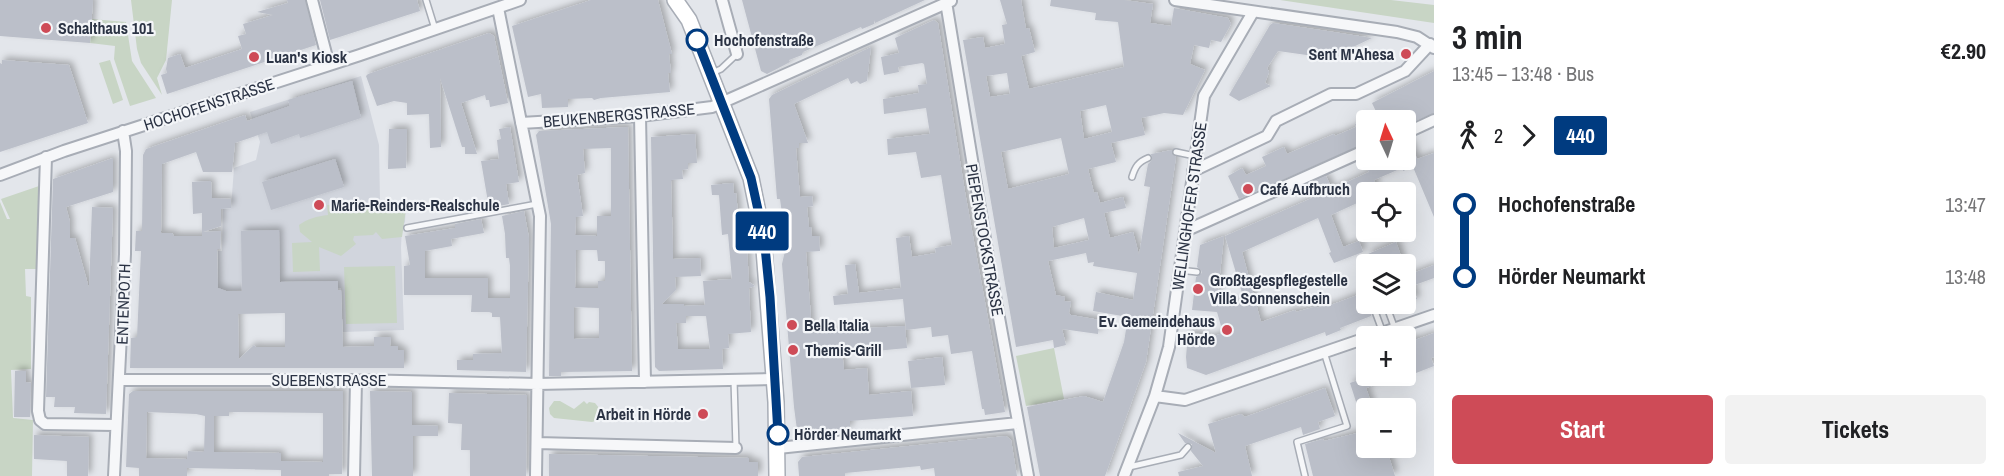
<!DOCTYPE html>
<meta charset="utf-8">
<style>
:root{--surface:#fff;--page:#f2f2f2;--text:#202124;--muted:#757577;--accent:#ce4b57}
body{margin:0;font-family:"Archivo Narrow",sans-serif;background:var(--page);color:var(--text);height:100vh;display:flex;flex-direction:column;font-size:22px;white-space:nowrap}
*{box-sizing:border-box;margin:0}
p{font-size:20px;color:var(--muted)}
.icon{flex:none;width:33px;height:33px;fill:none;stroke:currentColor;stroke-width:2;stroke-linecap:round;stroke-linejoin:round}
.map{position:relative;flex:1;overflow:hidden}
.panel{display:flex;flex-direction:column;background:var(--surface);width:570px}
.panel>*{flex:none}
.badge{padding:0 12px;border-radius:4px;font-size:21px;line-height:39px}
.needle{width:39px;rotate:356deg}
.tools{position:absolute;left:1356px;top:110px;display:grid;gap:12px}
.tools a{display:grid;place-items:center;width:60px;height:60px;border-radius:6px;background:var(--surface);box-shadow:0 6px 24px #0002;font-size:30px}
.map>.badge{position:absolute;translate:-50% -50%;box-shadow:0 0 0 3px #fff}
.legs{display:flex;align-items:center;gap:9px;height:66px;padding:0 18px;font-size:20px}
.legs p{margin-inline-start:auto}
.summary{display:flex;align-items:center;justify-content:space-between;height:102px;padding:0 18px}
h1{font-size:33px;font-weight:700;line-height:45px}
.cta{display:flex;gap:12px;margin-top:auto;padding:12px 18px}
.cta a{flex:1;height:69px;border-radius:6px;background:var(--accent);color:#fff;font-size:24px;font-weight:700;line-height:69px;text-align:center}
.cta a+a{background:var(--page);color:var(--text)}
ul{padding:0 18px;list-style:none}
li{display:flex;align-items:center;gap:21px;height:72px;font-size:22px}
li i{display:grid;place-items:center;width:9px;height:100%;margin:0 8px;background:currentColor}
li i::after{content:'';width:15px;height:15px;margin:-8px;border:4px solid;border-radius:50%;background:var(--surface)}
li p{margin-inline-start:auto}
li:first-child i{background:linear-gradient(#0000 50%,currentColor 0)}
li:last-child i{background:linear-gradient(currentColor 50%,#0000 0)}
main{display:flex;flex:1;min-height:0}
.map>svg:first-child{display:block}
</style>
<main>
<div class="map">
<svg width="1434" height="476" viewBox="0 0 1434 476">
<defs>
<filter id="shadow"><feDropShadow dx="3.5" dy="-3.5" stdDeviation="3" flood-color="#0004"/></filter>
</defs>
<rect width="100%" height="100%" fill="#e3e6eb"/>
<path fill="#d1d5dd" d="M361 76 379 145 380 202 406 201 405 222 402 229 401 247 404 330 343 332 341 288 218 291V251H222L223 209 231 208 234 168 256 160 260 142 250 112Z"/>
<path fill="#c8d5c5" d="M131 0H172L166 60 157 78 162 95 141 63 137 49Z
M1280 0H1391L1434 5V23Z
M92 19 126 22 132 61 156 98 130 106 114 59 115 46 90 43Z
M110 60 123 100 113 104 99 63Z
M39 186 36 269H25L26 296 31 297V369L11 370 13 418 33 420 32 476H0V202L7 219H10L1 199Z
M369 203V205H379L380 209H406L402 237 382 239 376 232 373 235 354 236 353 240 356 244 341 256 319 247 320 271 293 272 292 243 312 242 300 232 299 225C307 219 317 216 328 215L327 205Z
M395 266 397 323 346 324 344 267Z
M1054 348 1064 399 1026 406 1016 356Z
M554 401H560L574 409 584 401 587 404 589 402 595 403 599 408 603 407 605 416 602 419 592 422 554 418 550 414 549 408Z"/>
<path fill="#bbbfc9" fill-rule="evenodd" filter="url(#shadow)" d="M0 0H93L90 43 0 36Z
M287 0H305L316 45 167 94 161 75 167 73 166 69 168 58 180 54 185 68 242 49 238 36 246 34 243 24 273 15 257 12 288 3Z
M320 0H417L420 11 330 40Z
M591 0H658L672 54H669L671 73H668L670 92 601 98 594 100 592 98 568 99V107L542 108 541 94 528 97 512 26Z
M742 0H925L875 23 874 20V24L862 29 861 27 803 52 802 55 789 60 790 62 767 74 761 71Z
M1000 0H1021L1026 29 1029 28 1035 52 1021 56 1029 89 1124 67 1118 22 1095 20 1096 13 1050 6 1051 0H1124L1153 4 1150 23 1171 26 1174 8 1228 18 1231 24 1221 42 1211 40 1209 48 1194 45 1190 64 1205 70 1183 115 1164 113 1141 118 1145 135 1111 143 1116 162 1088 169 1094 193 1097 192 1100 203 1123 197 1126 208 1104 213 1110 238 1133 232 1139 255 1150 187 1144 186 1148 164 1152 160 1151 154 1172 150V154L1176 157 1146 362 1105 476H1040L1027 407 1084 396 1103 402 1124 342 1128 317 1093 311 1096 292 1133 300 1137 273 1093 266 1094 262 1088 263 1086 253 1048 261 1056 295 1065 297 1064 301 1071 302 1069 313 1071 315 1100 320 1098 334 1062 329 1066 345 1054 348 1053 340 1016 347 963 40 983 37 985 48 1005 44 1002 25 1007 24ZM1007 73 1010 94 990 97 986 76ZM1106 105 1112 132 1084 139 1080 111ZM1061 138 1069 174 1008 189 1001 152ZM1084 218 1089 240 1054 248 1052 227Z
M934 20 938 23 965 192 1005 412 985 415 984 409H982L972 351 951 354 948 335 932 337 931 327 906 330 903 299 834 305 833 296 848 294 845 265 855 264 859 293 901 288 896 238 909 236 912 257 936 253 935 248 952 245 941 175 921 178 916 152 888 155 887 139 930 134 926 108 884 114 883 99 919 93 918 85 927 84 924 64 922 63 898 67 899 72 884 75 881 57 899 53 895 38Z
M1273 23 1327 31 1372 38 1334 56V52L1314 54V56L1278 51 1267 68 1269 72 1265 83 1271 86 1239 101 1229 95 1270 25Z
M489 33 494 36 508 103 490 107 489 100H486L485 95 461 103 477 154H465V147H462L440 78 441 147 430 148 429 114 407 115V103L394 101 377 106 366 76 368 74Z
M871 47 867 81 860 84 857 81 851 84 848 78 794 104 808 143H799V148H796L800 197 812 196 813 206 807 207 809 227H811L812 236H819L820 251 806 252 812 331 905 326 907 348 865 352 864 347 842 349 844 370 867 368 869 395 911 391 913 416 850 421V429L801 433 797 430 794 407 782 264 785 251 784 229 780 199H777L769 99 772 95Z
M2 60 69 65 88 123 0 152V63L2 64Z
M1434 71V113L1406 125V120H1380L1372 103Z
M352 81 361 118 300 138 299 134 271 144 267 132 235 143 232 172H203L196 152 162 164 161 233H172L174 236H202V213L193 214 192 182 211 181 212 198 231 199V208L221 209V226L203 232 221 231 220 249H217L218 288 226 291H242L241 231 279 230 280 282 338 281V290H341L343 347 374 346V337H391L390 346H398V350H404V368H130L131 338 137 337 141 251H135L136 231H142L143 155 146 149 245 115 247 121 290 106 288 100ZM285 313V347H256L254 345 239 359 238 314Z
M1366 118V143L1239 199 1228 176 1242 168 1246 175 1266 166 1262 157 1284 147 1287 154 1334 134 1335 136 1356 127 1355 124Z
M510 127 519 182 506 184 509 204 489 208 481 161 499 159 497 140 501 139 499 129Z
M628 127 632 371 561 372V376H549L551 224 536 135 539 131ZM611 148V216H597V236L575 235 576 217 583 216 577 175 585 173 583 149ZM576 250H597L598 261H605V281H598V288H575ZM574 307 599 308V338L574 339Z
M389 129H407L406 168 388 169Z
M695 134 697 163H688V169L682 170 683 179 671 180 673 252V259L700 258 701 276 675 277 676 290 662 304H684V306L705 305 703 281 732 279 728 234 722 235 719 195H712L711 185 733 183 734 194 736 193 740 233H746L749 282 755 286 749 288 751 332 728 334 729 348 722 349 723 369 659 371 655 367 651 137ZM686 316H706L710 349H678L676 323H686Z
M1406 140H1409L1417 159 1434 153V217L1413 167 1403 171 1402 168 1374 180 1378 192H1366V199L1331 215 1343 247 1359 241 1363 252 1334 263 1329 253 1331 252 1318 218 1242 252 1261 322 1295 310 1296 312 1317 306V308L1327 304 1328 306 1366 292V303L1403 304 1392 308 1387 305 1381 313 1375 309 1372 311 1371 316 1340 328 1341 330 1326 336 1325 332 1206 375 1187 368 1186 357 1188 333 1199 334 1208 338 1223 333 1217 312 1192 310 1196 277 1202 273 1201 270 1197 267 1200 245 1224 236 1217 302 1245 303 1225 236 1312 198 1305 185 1326 176 1332 189 1369 172 1363 160 1366 158 1406 159Z
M113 158V192L66 207 70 222V238H75L89 288 92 207 113 208 106 414 74 413 75 407H54L55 397H46L53 179Z
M335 159 344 187 271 210 262 182Z
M524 211 529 238 526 372 457 370V360H473V354L502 353 500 317H492V313L489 312H471L472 295H404V266L410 265 405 236 455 228V224L481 219 484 233 451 239 452 246 425 251V278H488V298H510V266L509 258H506L505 234 502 216Z
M1396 242 1404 264H1372L1368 254Z
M1434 265V278L1412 286 1417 299 1406 303V272L1408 275Z
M1434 333V357L1431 358 1434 366 1416 373 1406 340 1411 338 1415 340Z
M942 357 945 385 911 388 908 361Z
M15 371H26V382L31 383 30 417H14Z
M1373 375H1398L1399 377 1366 388 1373 408H1358L1350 383Z
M1325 388 1335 416 1318 422 1320 429 1303 435 1301 427 1245 446 1252 476H1179L1178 472 1203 466 1191 451 1192 444 1185 443 1178 433 1216 453 1208 424 1241 414 1245 417Z
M133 391H343L342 474H329V476H281V461V470L187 468V463V476H139V468L126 467 129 394ZM147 412 196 414 205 416 204 452 188 451 187 459 146 458ZM229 412 323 413V462L281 461V453L214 452V416H229Z
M370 391 412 392V425L438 426V436H413V476H372Z
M449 393 527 395 526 476H470V450H461L462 424 448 423Z
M1366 431V447H1386L1395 476H1313L1305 444 1323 439 1324 441Z
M34 435 89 437 88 476H67V461L34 459Z
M1006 436 1011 440 1017 476H935L934 468 921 470 920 466 845 473V476H799L798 462 802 457Z
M549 454 749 458V462H758V476H549Z"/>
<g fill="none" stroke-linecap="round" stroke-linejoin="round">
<defs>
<path id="lane" d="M426 0 435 29
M712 73 721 69 737 54
M1176 152 1195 156
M1132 177C1135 167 1138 162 1148 158
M407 228 537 204
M1179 270 1197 272
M1388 310 1395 329
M1376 314 1383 333
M734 380 736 448
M1129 467 1181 455 1188 447
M1305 476 1297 442 1347 426 1324 352"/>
<path id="street" d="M312 0 329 65
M722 0 737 54
M1175 0 1397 32 1417 37 1434 48
M946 2 989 263 1028 476
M498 8 540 216 536 476
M640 116 645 382
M521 123 640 116 712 107 951 1
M1406 133 1434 120
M46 157 38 411 40 420 45 424 115 425
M1193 171 1267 136 1276 121 1331 94H1356L1405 71 1430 44
M0 175 64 151 360 55 520 0
M1185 231 1366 150
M1373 336 1434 315
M120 380H356L537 384 775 379
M1155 396 1185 400 1366 338
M537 443 736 448
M778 448 1018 423
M114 476 125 254 126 151 123 131
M354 476 356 380
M1124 476 1155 396 1169 347 1204 96 1253 12"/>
<path id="secondary" d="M675 0 689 20 751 178 763 237 776 402 777 476"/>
</defs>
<use href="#lane" stroke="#a8adb6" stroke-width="8"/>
<use href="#street" stroke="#a8adb6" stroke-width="14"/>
<use href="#secondary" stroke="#a8adb6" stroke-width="18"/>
<use href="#lane" stroke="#f6f7f9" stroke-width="5"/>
<use href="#street" stroke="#f6f7f9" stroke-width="10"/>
<use href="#secondary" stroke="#fff" stroke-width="15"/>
</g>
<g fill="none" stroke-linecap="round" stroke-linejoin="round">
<defs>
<path id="line-1" d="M697 40 751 178 764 237 770 297 778 434"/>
</defs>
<use href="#line-1" stroke="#fff" stroke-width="14"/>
<use href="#line-1" stroke="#003b80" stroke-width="9"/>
</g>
<g fill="#ce4b57" stroke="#f3f5f8" stroke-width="2">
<circle cx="46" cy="28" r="6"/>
<circle cx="1406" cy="54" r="6"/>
<circle cx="254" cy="57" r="6"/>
<circle cx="1248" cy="189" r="6"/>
<circle cx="319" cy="205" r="6"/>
<circle cx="1198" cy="289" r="6"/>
<circle cx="792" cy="325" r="6"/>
<circle cx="1227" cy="330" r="6"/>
<circle cx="793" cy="350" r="6"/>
<circle cx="703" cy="414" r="6"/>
</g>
<g fill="#fff" stroke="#003b80" stroke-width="3">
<circle cx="697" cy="40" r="10"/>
<circle cx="778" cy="434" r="10"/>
</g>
<g text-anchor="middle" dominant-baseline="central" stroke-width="4.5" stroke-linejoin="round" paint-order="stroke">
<g font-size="16" font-weight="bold" fill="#2b3344" stroke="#f3f5f8" text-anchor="start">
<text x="58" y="28">Schalthaus 101</text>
<text x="1394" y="54" text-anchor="end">Sent M'Ahesa</text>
<text x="266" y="57">Luan's Kiosk</text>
<text x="1260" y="189">Café Aufbruch</text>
<text x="331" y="205">Marie-Reinders-Realschule</text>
<text x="1210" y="280">Großtagespflegestelle<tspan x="1210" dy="18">Villa Sonnenschein</tspan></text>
<text x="1215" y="321" text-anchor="end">Ev. Gemeindehaus<tspan x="1215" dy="18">Hörde</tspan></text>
<text x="804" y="325">Bella Italia</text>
<text x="805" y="350">Themis-Grill</text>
<text x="691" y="414" text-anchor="end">Arbeit in Hörde</text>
</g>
<g font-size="16" font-weight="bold" fill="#2b3344" stroke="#f3f5f8" text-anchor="start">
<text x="714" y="40">Hochofenstraße</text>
<text x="794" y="434">Hörder Neumarkt</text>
</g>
<g font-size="16" fill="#2b3344" stroke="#f3f5f8">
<text transform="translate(209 104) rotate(-18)">HOCHOFENSTRASSE</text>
<text transform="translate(619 115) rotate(-5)">BEUKENBERGSTRASSE</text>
<text transform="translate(1189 206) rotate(-82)">WELLINGHOFER STRASSE</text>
<text transform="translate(985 240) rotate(80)">PIEPENSTOCKSTRASSE</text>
<text transform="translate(123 304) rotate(-88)">ENTENPOTH</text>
<text x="329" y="380">SUEBENSTRASSE</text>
</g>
</g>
</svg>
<div class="tools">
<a><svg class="needle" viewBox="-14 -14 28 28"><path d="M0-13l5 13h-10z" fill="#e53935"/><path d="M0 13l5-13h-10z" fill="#757577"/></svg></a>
<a><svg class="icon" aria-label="locate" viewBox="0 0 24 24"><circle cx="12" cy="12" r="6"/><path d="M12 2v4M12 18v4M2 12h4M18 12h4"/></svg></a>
<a><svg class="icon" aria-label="layers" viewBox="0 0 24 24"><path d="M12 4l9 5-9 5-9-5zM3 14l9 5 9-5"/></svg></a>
<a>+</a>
<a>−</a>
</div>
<b class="badge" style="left:762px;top:231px;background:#003b80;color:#fff">440</b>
</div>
<section class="panel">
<div class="summary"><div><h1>3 min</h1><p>13:45 – 13:48 · Bus</p></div><b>€2.90</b></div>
<div class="legs"><svg class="icon" aria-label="walk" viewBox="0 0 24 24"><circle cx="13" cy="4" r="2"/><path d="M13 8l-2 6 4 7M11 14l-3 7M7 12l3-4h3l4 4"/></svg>2<svg class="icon" aria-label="forward" viewBox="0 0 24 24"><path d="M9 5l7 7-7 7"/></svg><b class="badge" style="background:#003b80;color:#fff">440</b></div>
<ul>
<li><i style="color:#003b80"></i><b>Hochofenstraße</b><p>13:47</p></li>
<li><i style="color:#003b80"></i><b>Hörder Neumarkt</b><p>13:48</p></li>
</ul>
<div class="cta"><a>Start</a><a>Tickets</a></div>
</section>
</main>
